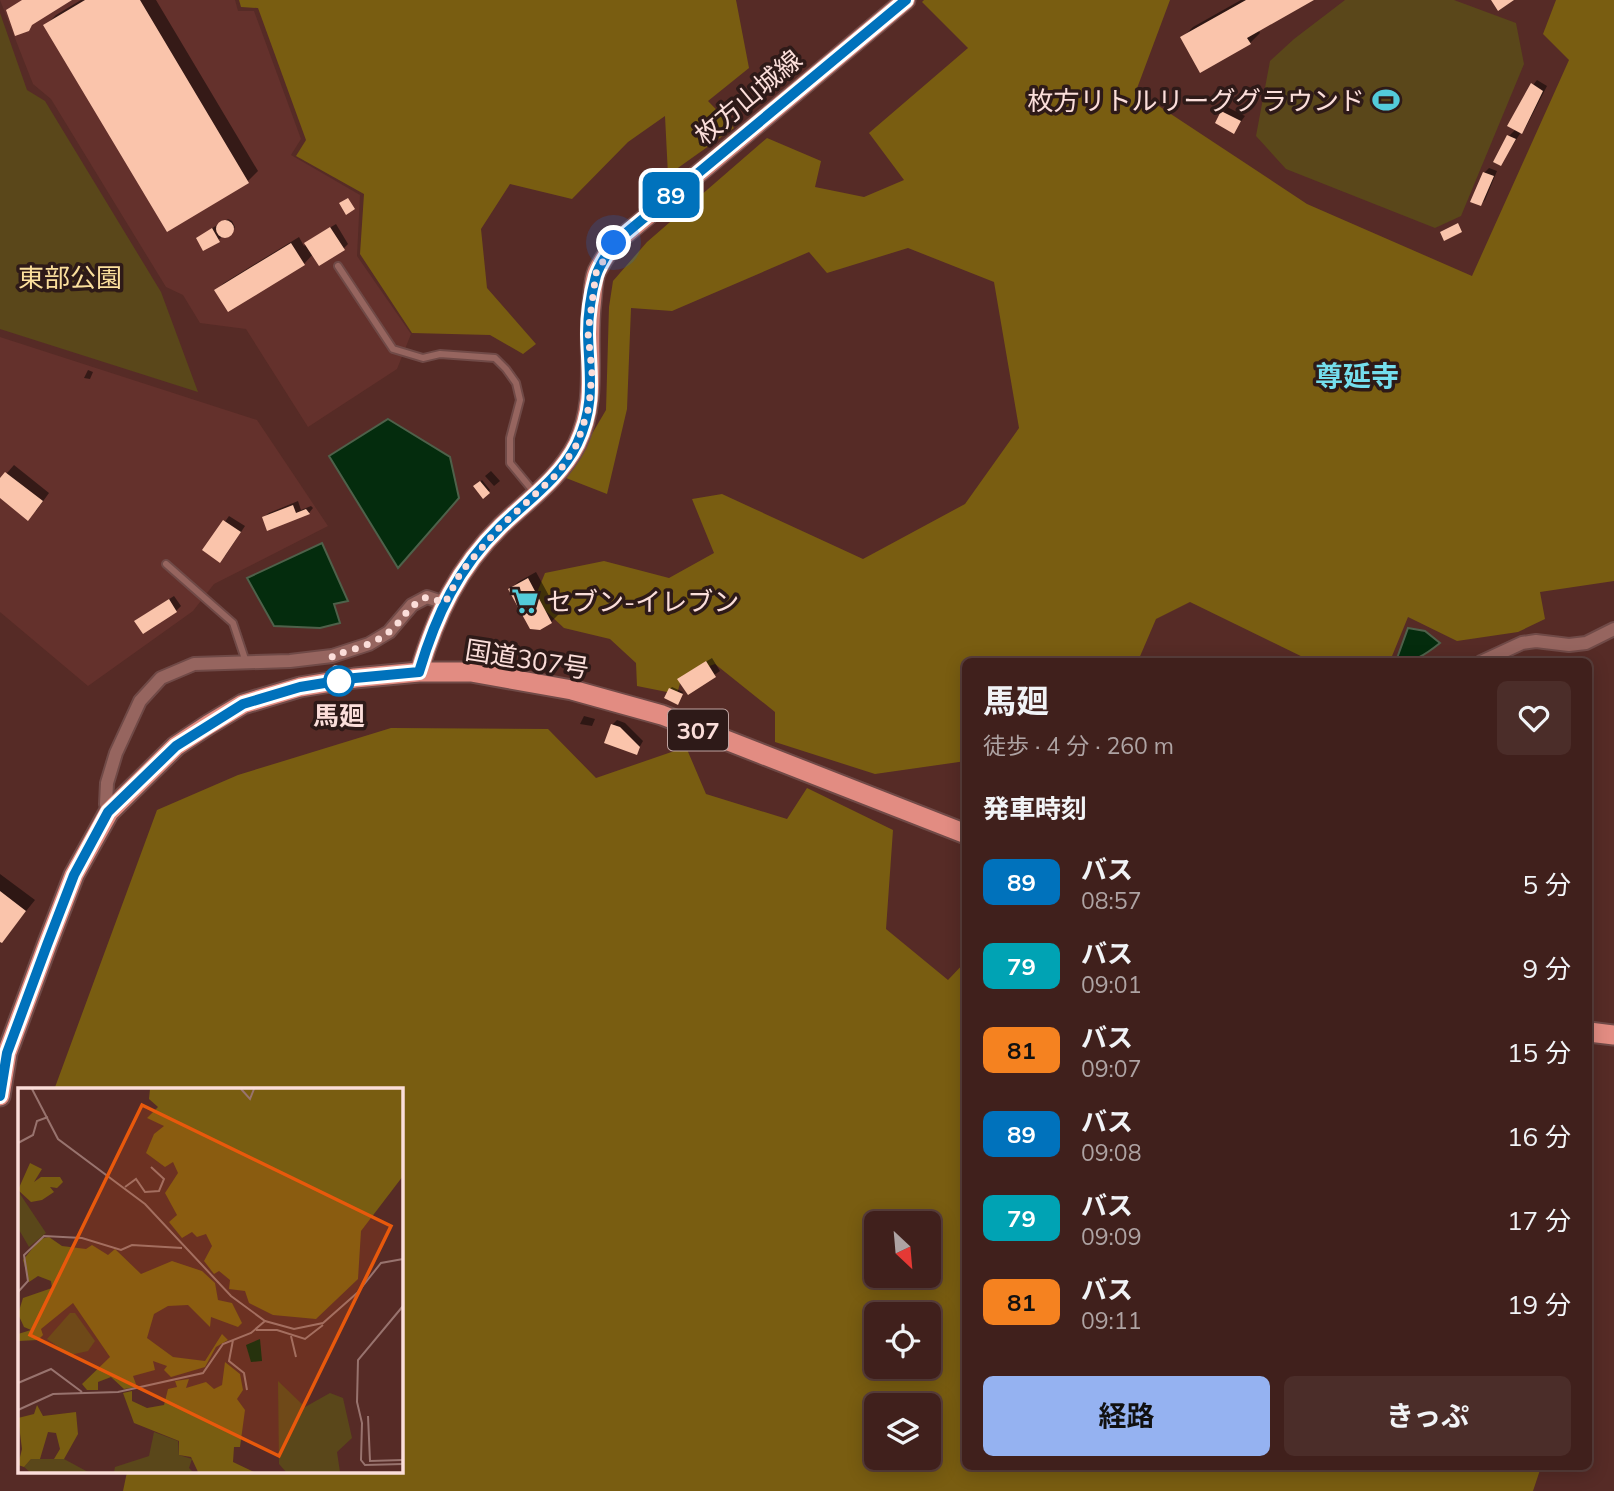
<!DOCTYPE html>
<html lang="ja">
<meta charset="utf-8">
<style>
:root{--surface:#40201c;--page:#4b2d29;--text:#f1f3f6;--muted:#aea3a3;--line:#593e3b;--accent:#95b2f1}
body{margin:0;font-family:Mulish,"Noto Sans JP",sans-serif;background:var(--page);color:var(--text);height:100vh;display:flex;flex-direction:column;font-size:26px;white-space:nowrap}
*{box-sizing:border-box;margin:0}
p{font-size:23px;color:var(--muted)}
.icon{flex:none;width:38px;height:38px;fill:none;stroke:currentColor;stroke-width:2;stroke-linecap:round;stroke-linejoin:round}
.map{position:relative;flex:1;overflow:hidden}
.panel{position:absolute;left:962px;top:658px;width:630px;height:812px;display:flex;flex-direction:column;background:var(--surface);border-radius:10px;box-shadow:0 4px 18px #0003,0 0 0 2px var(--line)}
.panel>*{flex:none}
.badge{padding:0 14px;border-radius:10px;font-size:24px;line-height:46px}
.needle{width:46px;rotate:154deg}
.buttons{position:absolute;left:864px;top:1211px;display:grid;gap:14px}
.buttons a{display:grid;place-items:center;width:77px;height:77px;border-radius:10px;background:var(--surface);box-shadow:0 4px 18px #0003,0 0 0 2px var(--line);font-size:35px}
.you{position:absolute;width:35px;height:35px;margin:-18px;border:5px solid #fff;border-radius:50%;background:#1a73e8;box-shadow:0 0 0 10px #1a73e833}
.map>.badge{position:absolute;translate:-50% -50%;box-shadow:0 0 0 4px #fff}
h2{padding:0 21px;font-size:26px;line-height:63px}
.round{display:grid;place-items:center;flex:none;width:74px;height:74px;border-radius:10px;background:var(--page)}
.headline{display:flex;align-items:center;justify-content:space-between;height:119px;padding:0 21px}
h1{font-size:33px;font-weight:700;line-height:52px}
.cta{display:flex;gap:14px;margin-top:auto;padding:14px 21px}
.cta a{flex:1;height:80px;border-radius:10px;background:var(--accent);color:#111;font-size:28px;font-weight:700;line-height:80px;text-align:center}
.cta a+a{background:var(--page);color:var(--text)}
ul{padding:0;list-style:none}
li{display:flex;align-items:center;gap:21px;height:84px;padding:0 21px}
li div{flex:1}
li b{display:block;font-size:26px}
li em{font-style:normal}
li .badge{min-width:77px;font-weight:700;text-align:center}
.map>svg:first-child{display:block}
</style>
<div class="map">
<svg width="1614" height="1491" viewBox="0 0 1614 1491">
<rect width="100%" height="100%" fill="#562b26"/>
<path fill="#64312c" d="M0 0H235L238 11H254L301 139 291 155 360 195 357 256 411 334 397 369 308 427 246 329 200 323 183 295 166 287 51 99 33 84Z
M0 337 257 420 328 526 214 584 193 611 88 686 0 612Z"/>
<path fill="#5a471a" d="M1345 0H1454L1516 23 1524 64 1461 216 1435 228 1286 169 1256 136 1270 61 1294 39Z
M0 13 27 90 45 101 161 292 198 392 0 329Z"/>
<path fill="#795d11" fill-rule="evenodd" d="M239 0H736L749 68 708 101 734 128 668 175 665 116 628 142 572 199 510 184 481 229 487 288 536 344 523 354 490 335 412 333 360 254 364 194 296 156 306 140 258 8 241 7Z
M924 0H1170L1136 91 1307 204 1472 276 1569 60 1543 34 1556 0H1614V581L1540 592 1545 619 1518 632 1457 641 1408 617 1390 661H1311L1190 602 1156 619 1138 661 966 662V761L875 774 775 742V712L715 664 682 676 677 694 637 686 636 663 610 639 564 628 534 600 545 573 604 561 669 578 714 553 692 499 722 494 863 559 965 504 1019 428 994 282 908 248 827 273 809 252 672 311 631 308 627 409 607 494 566 478 606 410 609 307 613 281 647 242 767 138 821 161 815 187 864 197 904 180 869 133 968 48 922 2Z
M391 728 548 729 596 778 686 747 706 794 787 819 807 788 893 830 886 929 948 980 966 961V1466L1541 1467 1533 1491H123L127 1472H401V1090H54L157 810 238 775ZM877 1223H929V1276H877ZM877 1314H929V1367H877ZM877 1405H929V1458H877Z"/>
<path fill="#042c0d" stroke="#4e614a" stroke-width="2" d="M388 419 450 457 459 498 398 568 329 456Z
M322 543 348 601 334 604 340 623 320 628 274 626 247 578Z
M1408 628 1425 631 1440 643C1425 655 1415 662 1396 661Z"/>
<path fill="#0007" d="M81 0H156L258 171 248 181 46 25 56 15Z
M1241 0H1311L1258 29 1260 33 1250 43 1182 38 1193 27Z
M1537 80 1547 86 1526 127 1521 132 1501 164 1509 136 1516 129 1533 85Z
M1227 107 1245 116 1234 131 1217 122Z
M1489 168 1497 171 1485 200 1481 204 1484 173Z
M228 219 232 221 235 227 229 235 223 236 218 240 198 238 217 225 219 229 221 224Z
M336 224 348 244 343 249 313 254 304 264 216 290 224 283 299 237 304 246 311 239Z
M88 370 93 372 90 379 84 378Z
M14 465 49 493 36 511 0 496V481Z
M491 471 500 481 494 486 485 476Z
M482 480 490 490 483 496 475 487Z
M298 501 301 510 311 506 313 508 309 513 264 517 269 513Z
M229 516 245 526 225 556 205 550Z
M536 572 559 614 551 622 511 589 518 582Z
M174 596 181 606 176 611 141 617Z
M712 658 720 671 688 693 684 675Z
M672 687 683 692 679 701 670 689Z
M584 716 595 719 592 726 580 724Z
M617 720 625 723 643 741 636 753 612 725Z
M0 874 35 900 2 941 0 939Z"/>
<path fill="#fac4ab" d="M22 0H72L32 25 29 31 15 36 6 10Z
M85 0H140L249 183 167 232 43 25Z
M1246 0H1314L1247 38 1251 44 1200 73 1180 37Z
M1491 0H1514L1498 11Z
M1531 83 1543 91 1522 134 1507 126Z
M1221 111 1241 121 1234 134 1215 123Z
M1507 135 1516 139 1501 166 1493 162Z
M1483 172 1494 176 1481 206 1470 202Z
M348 198 355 209 346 215 339 203Z
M216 229a9 9 0 1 1 18 0a9 9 0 1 1-18 0Z
M1458 223 1462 232 1444 241 1440 232Z
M330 227 345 250 319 266 304 243Z
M212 228 220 242 203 251 196 238Z
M291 243 305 265 228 312 214 290Z
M5 472 43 501 28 521 0 498V478Z
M480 481 490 493 483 499 473 486Z
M293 505 296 513 306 509 310 514 267 531 262 517Z
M223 520 241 532 220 563 202 550Z
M528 578 552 623 540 630 530 629 508 589Z
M169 599 177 612 143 634 134 621Z
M706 661 716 677 688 695 677 679Z
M669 688 683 694 678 705 664 698Z
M611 724 620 727 640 747 637 755 604 743Z
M0 891 26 911 2 943 0 942Z"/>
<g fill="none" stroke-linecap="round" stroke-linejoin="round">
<defs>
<path id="service" d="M338 266 393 349 423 358 440 354 495 358 506 369 516 383 520 400 510 438V463L534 492
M166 564 233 623 246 662"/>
<path id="minor" d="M1481 662 1522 643 1536 641 1569 645 1586 643 1614 629
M109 812 106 804 107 783 116 753 140 701 161 678 194 664 290 661 332 656 369 644 389 632 412 605 427 597 445 603"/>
<path id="primary" d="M419 672C436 615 458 568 501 526 528 500 560 478 577 444 599 399 586 350 592 302 593 293 593 280 597 271 602 261 608 252 614 244L906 0"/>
<path id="trunk" d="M1589 1032 1614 1035
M0 1096 7 1053 47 945 74 875 109 812 176 746 208 725 243 704 300 687 355 678 419 672H471L572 690 662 715 966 834"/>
</defs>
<use href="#service" stroke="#704a47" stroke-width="10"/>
<use href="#minor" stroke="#704a47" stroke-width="16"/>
<use href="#primary" stroke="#704a47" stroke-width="21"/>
<use href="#trunk" stroke="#704a47" stroke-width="23"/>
<use href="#service" stroke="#96655f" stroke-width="6"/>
<use href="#minor" stroke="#96655f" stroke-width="12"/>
<use href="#primary" stroke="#cf8279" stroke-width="18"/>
<use href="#trunk" stroke="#e28c82" stroke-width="19"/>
</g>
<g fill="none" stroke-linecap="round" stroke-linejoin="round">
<defs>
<path id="line" d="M0 1096 7 1053 47 945 74 875 108 812 176 746 243 704 300 687 355 678 419 672C436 615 458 568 501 526 528 500 560 478 577 444 596 405 589 374 588 334 588 316 591 294 596 276 599 265 608 253 614 243L906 0"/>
</defs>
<use href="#line" stroke="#fff" stroke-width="16"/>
<use href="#line" stroke="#0072bc" stroke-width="10"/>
<path stroke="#fbdeda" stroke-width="7" stroke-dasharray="0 12.6" d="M339 681 332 656C351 650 374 645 390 631 406 617 405 608 427 597L445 603 461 572 499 528 559 472 577 444 589 407 592 372 588 333 596 273 614 243"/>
</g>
<defs>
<symbol id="stadium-bare" viewBox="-9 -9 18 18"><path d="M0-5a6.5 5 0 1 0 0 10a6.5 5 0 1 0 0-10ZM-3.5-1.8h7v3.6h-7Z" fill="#53cbda" stroke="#2e1a18" stroke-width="2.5" paint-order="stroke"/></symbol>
<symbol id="supermarket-bare" viewBox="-9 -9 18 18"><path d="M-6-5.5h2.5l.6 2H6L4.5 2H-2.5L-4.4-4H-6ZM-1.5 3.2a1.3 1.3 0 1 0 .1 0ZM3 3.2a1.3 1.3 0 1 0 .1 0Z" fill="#53cbda" stroke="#2e1a18" stroke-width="2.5" paint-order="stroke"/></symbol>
</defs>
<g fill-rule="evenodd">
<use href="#stadium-bare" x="1367" y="81" width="38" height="38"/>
<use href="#supermarket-bare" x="506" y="582" width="38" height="38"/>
</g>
<circle fill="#fff" stroke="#0072bc" stroke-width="3.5" cx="339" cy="681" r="14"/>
<g text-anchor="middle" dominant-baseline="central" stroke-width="7" stroke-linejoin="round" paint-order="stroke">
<rect fill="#2e1a18" stroke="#bea3a0" stroke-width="2" x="668" y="709.5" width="60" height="41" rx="5"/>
<g font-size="24" font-weight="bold" fill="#fbdeda">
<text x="698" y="730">307</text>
</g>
<g font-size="26" fill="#fbdeda" stroke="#2e1a18">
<text transform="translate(748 97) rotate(-40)">枚方山城線</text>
<text transform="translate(527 659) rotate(9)">国道307号</text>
</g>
<g font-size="26" fill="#fbdeda" stroke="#2e1a18" text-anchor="end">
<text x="1365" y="100">枚方リトルリーググラウンド</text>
<text x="546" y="601" text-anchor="start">セブン-イレブン</text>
</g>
<g font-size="26" fill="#fbdf9d" stroke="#2e1a18">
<text x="70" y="277">東部公園</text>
</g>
<g font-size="26" font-weight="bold" fill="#fbdeda" stroke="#2e1a18">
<text x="339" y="715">馬廻</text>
</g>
<g font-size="28" font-weight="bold" fill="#74deed" stroke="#2e1a18">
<text x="1357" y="375">尊延寺</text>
</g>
</g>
<g transform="translate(18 1088)">
<rect width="385" height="385" fill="#562b26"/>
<path d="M0 103 28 145 11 159 0 140ZM52 225H57L77 253 70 263 52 267 29 251ZM260 293 287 319 312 305 325 310 334 350 319 364 322 384H268L261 376ZM136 344 160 353 161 367 174 371 171 380 175 384H96L97 379 131 368ZM13 371H46L70 384H12L6 379Z" fill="#5a471a"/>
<path d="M132 1H385V88L343 143 340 191 298 231 255 227 231 215 227 203 211 201 212 192 201 183 196 186 186 173 194 158 188 146 179 149 174 144 164 150 151 134 159 127 147 105 160 85 155 74 147 79 128 65 136 46 146 38 129 30 140 19 131 11ZM12 75 24 81 16 94 23 89H42L45 94 39 100 32 99 36 104 24 112 13 114 0 102ZM31 149 44 158 68 161 74 157 90 167 97 161 123 186 154 173 184 183 197 195 200 212 214 215 224 235 220 239 193 229 192 239 170 217 150 218 136 226 129 250 155 269 187 273 204 246 210 252 198 259 187 279 153 289 146 282 149 278 135 273 137 282 115 288 119 299 106 301 93 289 80 294V302H69L64 296 92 269 55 215 23 241 25 247 20 252 0 253V246L13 242 6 239 0 226 5 210 34 200 33 193 20 188 11 194 5 172 22 151ZM207 274 222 286 225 302 219 311 227 322 222 359H216L215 374 236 384H180L173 369 161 367V353L116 335 105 305 114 303V313L129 320 146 317 150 301 159 299 157 293 171 291 168 300 188 294 196 301 204 297ZM19 317 25 328 58 324 60 346 46 371H36L42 361 38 345 30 344 22 371H13L6 379 0 377 4 361 0 330 16 326Z" fill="#795d11"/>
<path d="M242 251 244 273 233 274 228 257Z" fill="#042c0d"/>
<path fill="none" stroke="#98736e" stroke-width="2" d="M14 1 40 51 127 116 213 208 247 233 276 241 305 235 339 205 363 175 385 171M223 1 232 11 236 1M0 55 15 47 19 33 30 29M107 99 118 91 127 104 141 103 146 91 133 79M0 204 10 193 6 167 26 148 64 150 103 162 114 157 164 160M385 218 340 272 339 314 344 335 343 372 347 377 385 376M238 242H259L287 251 305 237M273 248 278 269M215 252 211 273 226 285 229 302M0 295 33 281 64 304M0 322 35 306 100 304 185 285 205 256 233 245 247 233M350 328 352 373 385 372"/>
<path fill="#e8590c" fill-opacity="0.15" stroke="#e8590c" stroke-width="3.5" d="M124 17 373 138 261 368 12 247Z"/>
<rect width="385" height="385" fill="none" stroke="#fbdeda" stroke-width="3.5"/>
</g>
</svg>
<div class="buttons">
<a><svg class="needle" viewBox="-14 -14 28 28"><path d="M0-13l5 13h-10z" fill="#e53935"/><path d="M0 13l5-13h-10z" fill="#aea3a3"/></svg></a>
<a><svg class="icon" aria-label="locate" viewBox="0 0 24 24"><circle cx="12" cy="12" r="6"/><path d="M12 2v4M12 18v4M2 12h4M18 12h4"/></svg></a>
<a><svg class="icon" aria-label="layers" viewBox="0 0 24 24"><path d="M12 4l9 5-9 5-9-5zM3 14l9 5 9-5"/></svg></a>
</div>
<div class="you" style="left:614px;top:243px"></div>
<b class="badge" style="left:671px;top:195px;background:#0072bc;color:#fff">89</b>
<section class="panel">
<div class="headline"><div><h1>馬廻</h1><p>徒歩 · 4 分 · 260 m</p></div><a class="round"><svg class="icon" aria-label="heart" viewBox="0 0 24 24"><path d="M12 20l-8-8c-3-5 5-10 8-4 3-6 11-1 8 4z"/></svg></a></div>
<h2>発車時刻</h2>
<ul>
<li><span class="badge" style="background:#0072bc;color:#fff">89</span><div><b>バス</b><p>08:57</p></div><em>5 分</em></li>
<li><span class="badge" style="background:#00a3b4;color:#fff">79</span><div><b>バス</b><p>09:01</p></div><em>9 分</em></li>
<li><span class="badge" style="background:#f58220;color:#111">81</span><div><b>バス</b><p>09:07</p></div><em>15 分</em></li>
<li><span class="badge" style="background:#0072bc;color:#fff">89</span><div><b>バス</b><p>09:08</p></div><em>16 分</em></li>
<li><span class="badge" style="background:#00a3b4;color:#fff">79</span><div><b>バス</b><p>09:09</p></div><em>17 分</em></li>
<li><span class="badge" style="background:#f58220;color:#111">81</span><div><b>バス</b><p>09:11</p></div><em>19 分</em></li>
</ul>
<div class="cta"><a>経路</a><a>きっぷ</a></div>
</section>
</div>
